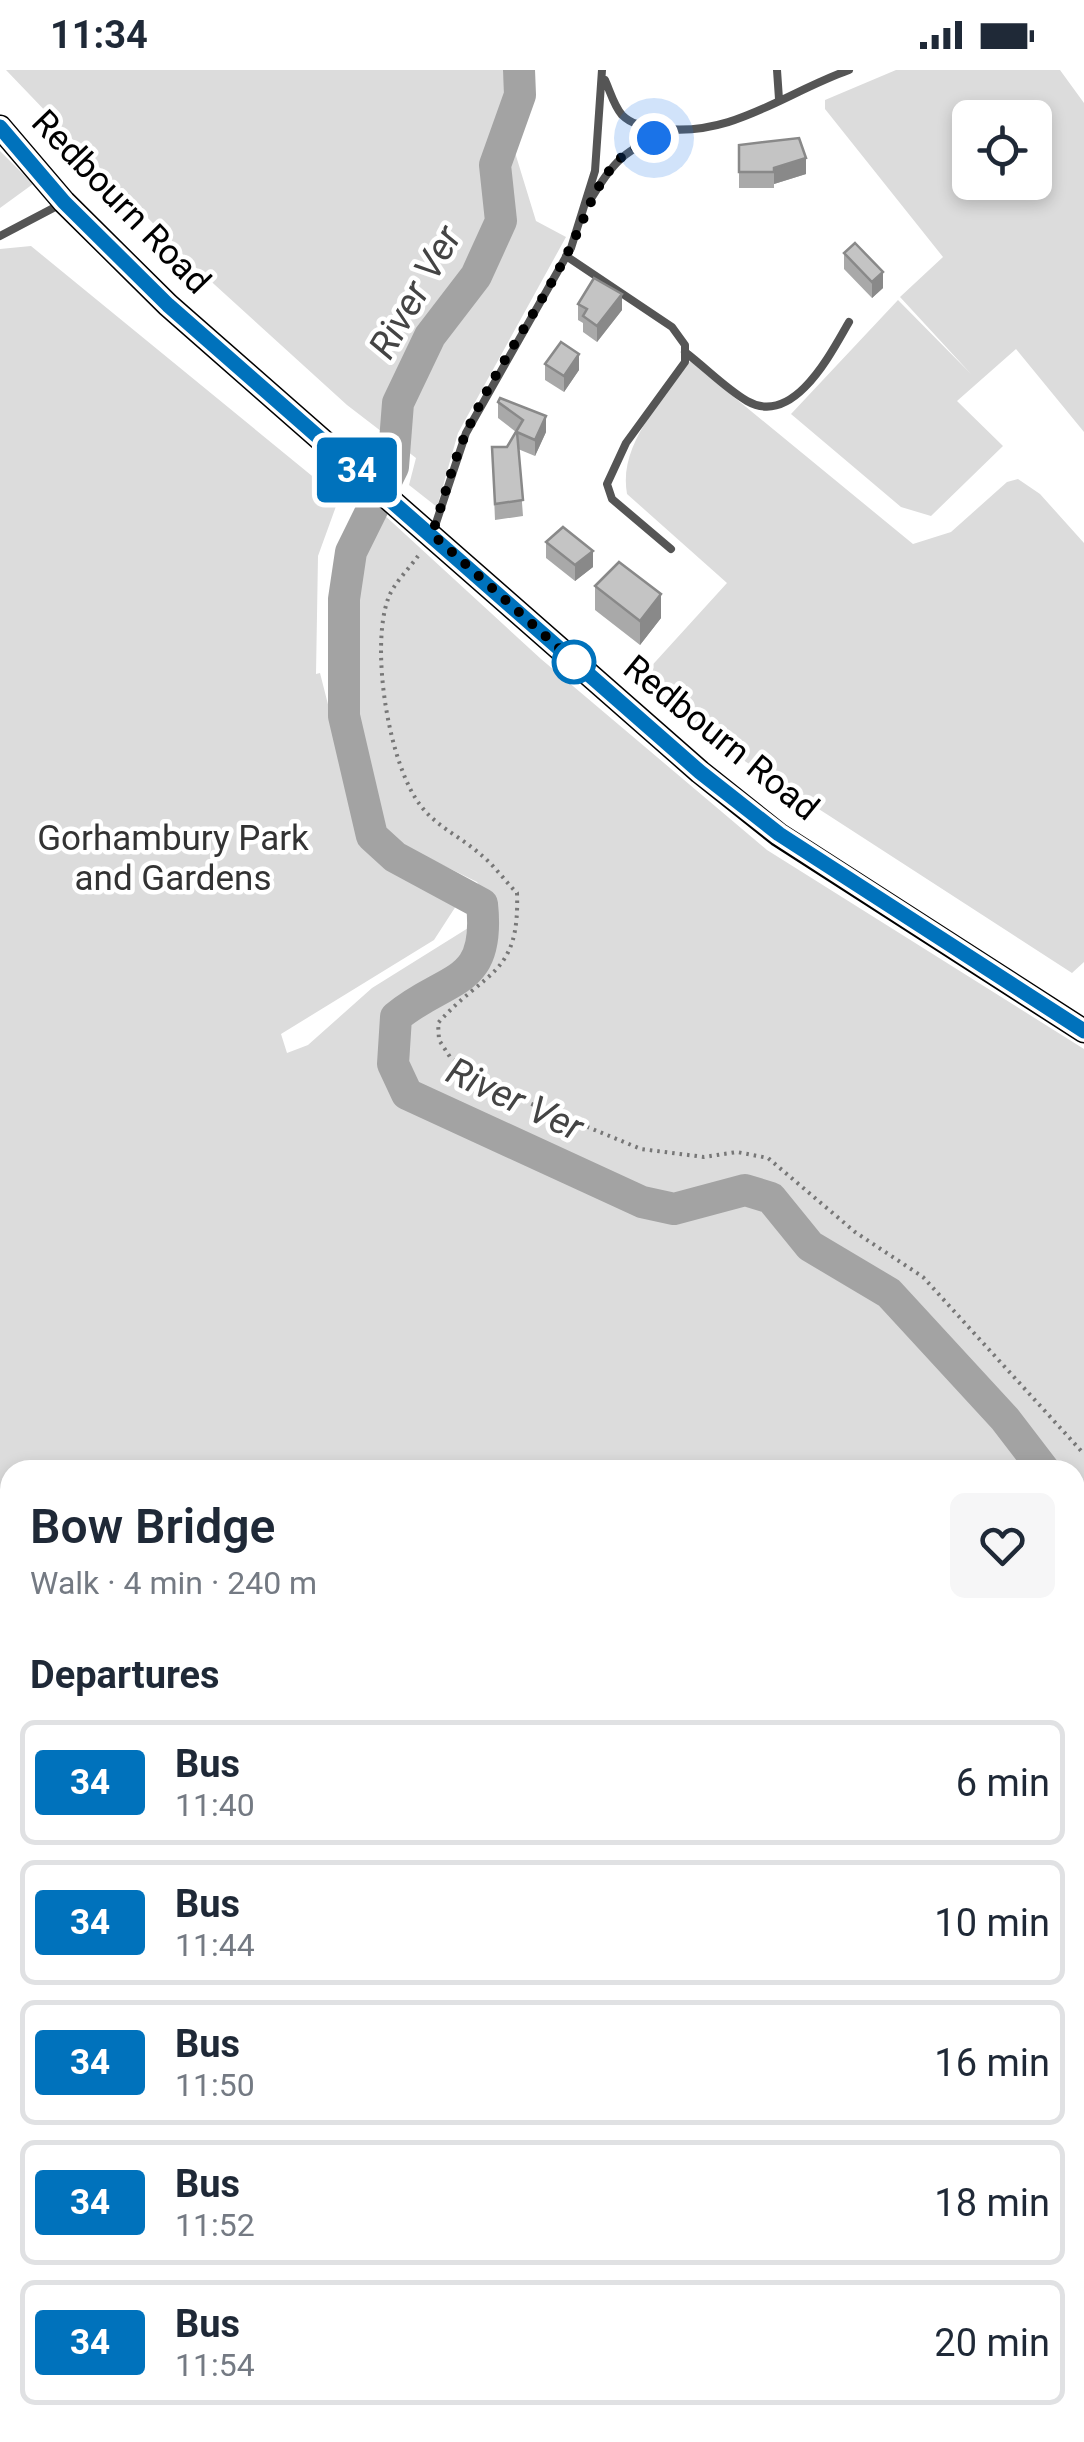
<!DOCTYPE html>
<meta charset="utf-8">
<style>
:root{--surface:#fff;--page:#f6f6f7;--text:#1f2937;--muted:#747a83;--line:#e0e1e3}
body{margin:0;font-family:Roboto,sans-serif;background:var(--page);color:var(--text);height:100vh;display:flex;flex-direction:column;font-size:38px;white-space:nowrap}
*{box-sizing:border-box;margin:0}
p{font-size:32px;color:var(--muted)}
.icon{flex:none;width:55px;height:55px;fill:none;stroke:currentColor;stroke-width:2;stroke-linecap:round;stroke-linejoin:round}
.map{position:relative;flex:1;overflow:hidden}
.details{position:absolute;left:0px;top:1390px;width:1085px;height:982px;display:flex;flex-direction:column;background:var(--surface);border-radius:30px 30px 0 0;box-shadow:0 5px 15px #0003}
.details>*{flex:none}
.badge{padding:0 20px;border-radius:8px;font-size:35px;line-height:65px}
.controls{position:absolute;left:952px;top:30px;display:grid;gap:20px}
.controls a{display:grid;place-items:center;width:100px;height:100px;border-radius:15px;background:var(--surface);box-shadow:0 5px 15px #0003;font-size:50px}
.you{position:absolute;width:50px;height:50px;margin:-25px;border:8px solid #fff;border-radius:50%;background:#1a73e8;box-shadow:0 0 0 15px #1a73e833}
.map>.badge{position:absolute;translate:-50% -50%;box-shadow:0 0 0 5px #fff}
h2{padding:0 30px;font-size:38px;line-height:90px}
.round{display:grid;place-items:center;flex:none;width:105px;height:105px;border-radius:15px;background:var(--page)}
.summary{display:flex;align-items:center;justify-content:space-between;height:170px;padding:0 30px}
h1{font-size:48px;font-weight:600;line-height:75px}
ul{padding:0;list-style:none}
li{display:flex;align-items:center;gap:30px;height:125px;margin:0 20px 15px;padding:0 10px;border:5px solid var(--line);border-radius:15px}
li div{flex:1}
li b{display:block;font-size:38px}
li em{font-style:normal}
li .badge{min-width:110px;font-weight:700;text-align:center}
.status{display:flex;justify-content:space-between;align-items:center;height:70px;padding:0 50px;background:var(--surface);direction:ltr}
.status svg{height:28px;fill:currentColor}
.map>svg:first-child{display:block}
</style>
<div class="status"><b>11:34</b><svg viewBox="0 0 49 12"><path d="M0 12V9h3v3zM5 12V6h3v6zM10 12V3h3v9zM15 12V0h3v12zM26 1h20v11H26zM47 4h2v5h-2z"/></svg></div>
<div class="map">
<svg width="1084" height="2372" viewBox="0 0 1084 2372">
<rect width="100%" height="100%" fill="#fff"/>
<path fill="#dcdcdc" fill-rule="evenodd" d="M6 0H503L513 76 536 151 566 167 458 363 437 437 409 415 416 388 347 335 193 195Z
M896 0H1060L1084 33V362L1016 279 957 331 1003 376 931 446 901 437 791 344 898 230 971 304 900 227 943 187 825 39V30ZM970 48H1035V112H970Z
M0 81 33 114 0 138Z
M31 176 339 428 318 486 316 604 320 603 361 764 396 801 456 836 434 870 281 964 287 983 308 975 372 918 497 840 477 812 384 766 349 639 357 488 381 442 541 589 767 780 1084 979V1845L1075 1860V1400H10V1698L0 1700V179Z
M690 291 913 474 951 462 1007 412 1018 409 1040 424 1084 473V892L1072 903 720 675 636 613 727 513 627 424C618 374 663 330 690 291Z
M1084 1893V2372H678L687 2362H1075V1904Z
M0 2174 10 2175V2362L659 2363 651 2372H0Z"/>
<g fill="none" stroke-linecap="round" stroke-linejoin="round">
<path stroke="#a3a3a3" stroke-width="32" d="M519 0 520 25 495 95 501 151 476 206 430 266 398 333 393 397 351 482 344 529V646L372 766 395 787 482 834C491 918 446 905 396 947L393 994 407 1024 642 1132 674 1139 745 1120 771 1128 810 1176 889 1223 1005 1349 1044 1400
M1075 1440 1084 1452"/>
<path stroke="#777" stroke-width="4" stroke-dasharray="2.5 5" stroke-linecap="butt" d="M418 486C409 499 393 514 388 529 370 579 389 696 421 736 437 757 461 767 480 784 494 795 505 811 517 823 520 906 485 900 438 953L439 970 450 987 495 1019 641 1079 704 1087 737 1082 768 1088 855 1162 923 1207 1084 1384"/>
<path stroke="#555" stroke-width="8" d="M777 0 779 29
M605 10C610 21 614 36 622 45 632 55 644 56 658 58 730 69 784 23 849 0
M589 132C614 91 624 79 670 62
M0 166 61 134
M566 186 672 257 685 275V292L626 373 607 414 612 429 671 479
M685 282C706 298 725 318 747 331 794 358 832 281 849 252
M434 459 466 363 571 178 595 101 602 0
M1075 1875 1084 1863
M0 2042 10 2035
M0 2199 10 2201
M570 2362 587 2372
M661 2372 670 2362"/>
<path stroke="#000" stroke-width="25" d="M0 57 64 132 168 235 700 702 779 765 1084 961"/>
</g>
<path fill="#a9a9a9" d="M739 75 806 104 774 114V118H739Z
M844 183 883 218 872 228 844 199Z
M578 234 622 240 597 272 583 262V253L578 250Z
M545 294 579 300 564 322 545 310Z
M498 332 546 362 535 386 518 379 523 446 495 450 492 377H507L516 362 498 348Z
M546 472 593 497 575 511 546 488Z
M595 516 661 548 640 575 595 540Z"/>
<path fill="#898989" d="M806 88V104L774 114V98Z
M883 202V218L872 228V212Z
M622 224V240L597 272V256Z
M579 284V300L564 322V306Z
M546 346V362L535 386V370Z
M593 481V497L575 511V495Z
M661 524V548L640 575V551Z
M10 1996V2012L0 2020V2004Z"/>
<path fill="#c4c4c4" stroke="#898989" stroke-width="2.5" d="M799 68 806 88 774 98V102H739V75Z
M855 173 883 202 872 212 844 183Z
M594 208 622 224 597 256 583 246 587 239 578 234Z
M561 272 579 284 564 306 545 294Z
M500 328 546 346 535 370 517 362 523 430 495 434 492 377H507L523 350 498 332Z
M563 457 593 481 575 495 546 472Z
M619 492 661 524 640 551 595 516Z
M0 1968 10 1981V1996L0 2004Z"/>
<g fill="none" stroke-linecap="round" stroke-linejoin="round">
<defs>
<path id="line" d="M0 57 64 132 168 235 700 702 779 764 1084 961"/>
</defs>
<use href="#line" stroke="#fff" stroke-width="22"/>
<use href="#line" stroke="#0072bc" stroke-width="15"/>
<path stroke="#000" stroke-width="10" stroke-dasharray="0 18" d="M574 592 580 597 432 464C444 430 452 394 467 361 495 298 538 242 569 180 592 135 601 87 654 68"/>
</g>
<circle fill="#fff" stroke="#0072bc" stroke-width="5" cx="574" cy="592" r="20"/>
<g text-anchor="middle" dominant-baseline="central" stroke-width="9" stroke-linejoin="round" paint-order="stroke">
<g font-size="35" fill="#000" stroke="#fff">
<text transform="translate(121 132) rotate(46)">Redbourn Road</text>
<text transform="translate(721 668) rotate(39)">Redbourn Road</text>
</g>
<g font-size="35" fill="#333" stroke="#fff">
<text x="173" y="768">Gorhambury Park<tspan x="173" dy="40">and Gardens</tspan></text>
</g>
<g font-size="38" font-style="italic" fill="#444" stroke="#fff">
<text transform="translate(415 222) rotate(-60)">River Ver</text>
<text transform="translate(515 1029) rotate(25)">River Ver</text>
</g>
</g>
</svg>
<div class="controls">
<a><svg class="icon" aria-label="locate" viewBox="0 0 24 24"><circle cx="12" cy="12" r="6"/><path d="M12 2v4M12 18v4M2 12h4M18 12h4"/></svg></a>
</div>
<div class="you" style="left:654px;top:68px"></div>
<b class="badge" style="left:357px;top:400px;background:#0072bc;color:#fff">34</b>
<section class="details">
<div class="summary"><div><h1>Bow Bridge</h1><p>Walk · 4 min · 240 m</p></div><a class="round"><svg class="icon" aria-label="heart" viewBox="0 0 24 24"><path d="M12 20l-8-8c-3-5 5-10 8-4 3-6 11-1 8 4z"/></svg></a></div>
<h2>Departures</h2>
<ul>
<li><span class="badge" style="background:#0072bc;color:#fff">34</span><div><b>Bus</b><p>11:40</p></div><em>6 min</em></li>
<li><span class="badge" style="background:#0072bc;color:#fff">34</span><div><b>Bus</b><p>11:44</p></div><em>10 min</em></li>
<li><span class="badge" style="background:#0072bc;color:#fff">34</span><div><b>Bus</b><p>11:50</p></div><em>16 min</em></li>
<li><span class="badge" style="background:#0072bc;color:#fff">34</span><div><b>Bus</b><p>11:52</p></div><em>18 min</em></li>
<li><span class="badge" style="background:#0072bc;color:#fff">34</span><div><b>Bus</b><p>11:54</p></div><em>20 min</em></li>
</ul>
</section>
</div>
